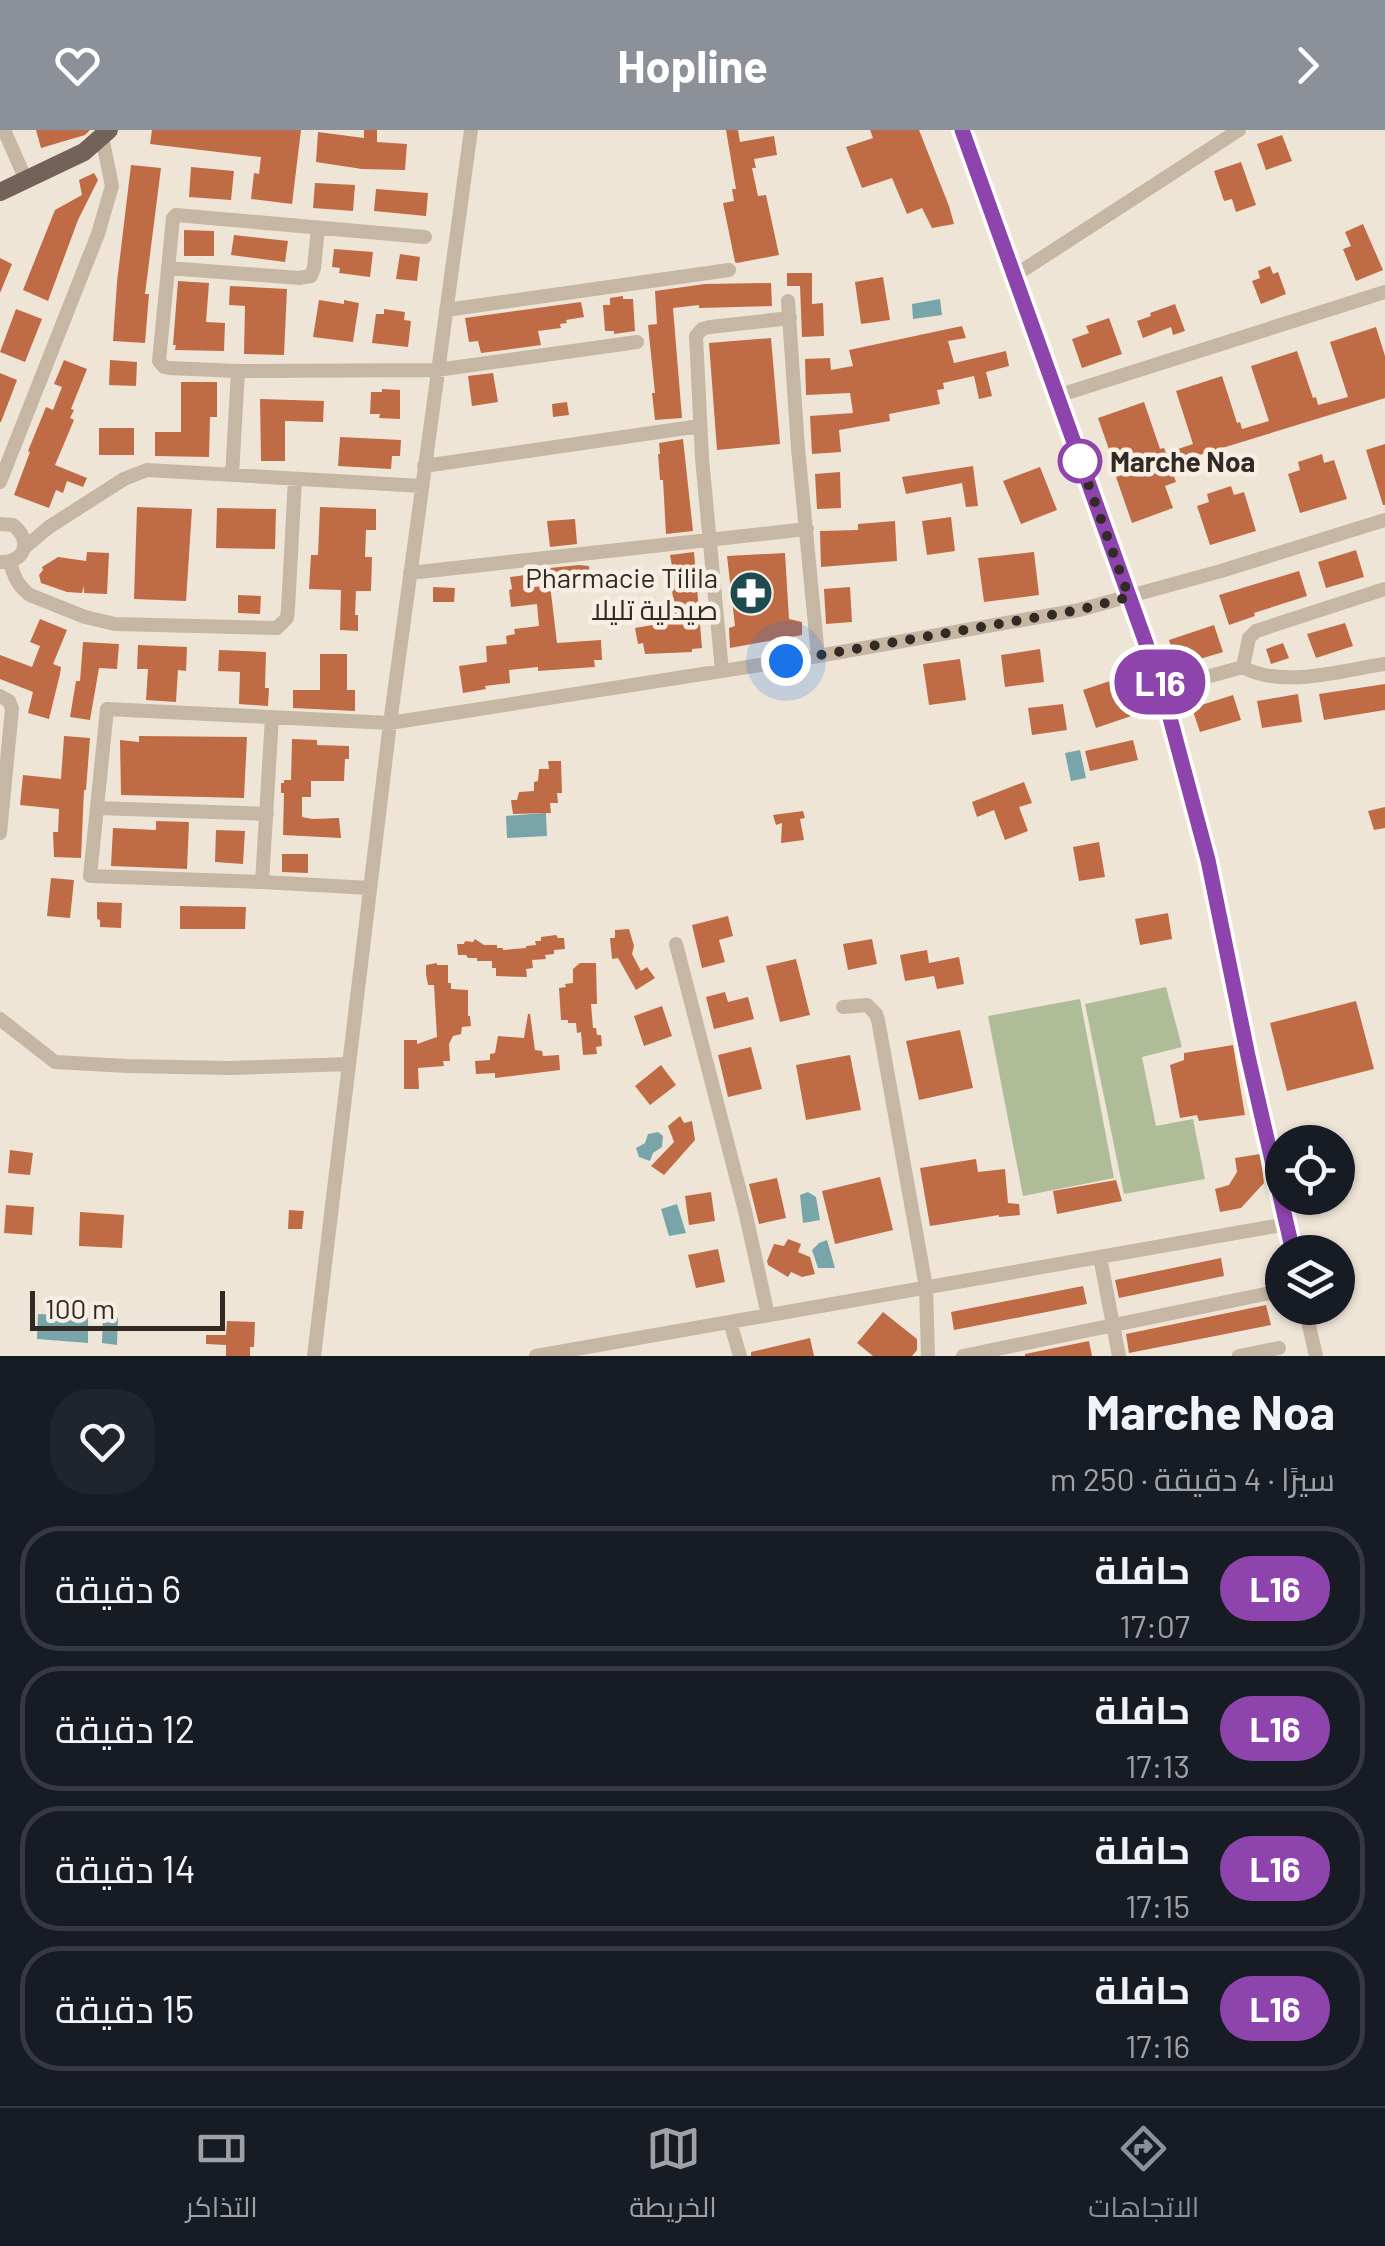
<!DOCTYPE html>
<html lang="ar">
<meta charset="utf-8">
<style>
:root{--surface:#171b24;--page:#20242c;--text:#f1f3f6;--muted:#9ea1a6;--line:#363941;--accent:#8c9099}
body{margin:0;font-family:Barlow,Cairo,sans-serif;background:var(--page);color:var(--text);direction:rtl;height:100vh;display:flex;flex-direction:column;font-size:38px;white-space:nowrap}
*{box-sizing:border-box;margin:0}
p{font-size:32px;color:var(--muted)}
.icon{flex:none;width:55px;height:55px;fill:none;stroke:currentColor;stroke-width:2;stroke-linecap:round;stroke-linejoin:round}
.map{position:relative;height:1226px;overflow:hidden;direction:ltr}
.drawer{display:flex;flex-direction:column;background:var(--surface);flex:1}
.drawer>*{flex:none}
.badge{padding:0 20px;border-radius:32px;font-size:35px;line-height:65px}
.fabs{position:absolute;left:1265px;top:995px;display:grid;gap:20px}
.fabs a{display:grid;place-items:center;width:90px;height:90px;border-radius:50%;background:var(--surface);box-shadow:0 2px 8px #0004;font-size:50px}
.scale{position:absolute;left:30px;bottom:25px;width:195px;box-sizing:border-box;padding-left:10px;border:5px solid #322a25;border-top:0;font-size:28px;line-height:35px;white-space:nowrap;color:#322a25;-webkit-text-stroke:8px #f7efe3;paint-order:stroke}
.you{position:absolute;width:50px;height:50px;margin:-25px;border:8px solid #fff;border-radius:50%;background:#1a73e8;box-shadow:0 0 0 15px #1a73e833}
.map>.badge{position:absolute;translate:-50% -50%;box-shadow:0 0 0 5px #fff}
.round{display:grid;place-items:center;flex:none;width:105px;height:105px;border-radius:40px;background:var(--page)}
.summary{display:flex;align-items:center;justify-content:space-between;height:170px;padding:0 50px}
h1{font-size:48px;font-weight:700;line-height:75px}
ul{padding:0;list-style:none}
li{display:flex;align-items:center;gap:30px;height:125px;margin:0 20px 15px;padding:0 30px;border:5px solid var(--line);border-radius:40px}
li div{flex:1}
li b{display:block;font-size:38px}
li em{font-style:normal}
li .badge{min-width:110px;font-weight:700;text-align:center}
header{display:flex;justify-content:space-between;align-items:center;height:130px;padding:0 50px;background:var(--accent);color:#fff;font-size:45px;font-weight:700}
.dock{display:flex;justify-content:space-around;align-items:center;height:140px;border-top:2px solid var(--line);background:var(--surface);font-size:28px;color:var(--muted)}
.dock a{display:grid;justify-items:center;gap:5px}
.dock .on{color:var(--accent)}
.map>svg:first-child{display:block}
</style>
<header><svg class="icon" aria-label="forward" viewBox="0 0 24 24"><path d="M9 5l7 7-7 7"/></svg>Hopline<svg class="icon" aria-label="heart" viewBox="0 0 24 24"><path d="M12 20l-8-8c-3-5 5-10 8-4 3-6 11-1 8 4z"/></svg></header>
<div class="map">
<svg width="1385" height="1226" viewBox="0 0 1385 1226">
<rect width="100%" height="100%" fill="#efe5d7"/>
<path fill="#aebc98" d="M1166 857 1182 917 1142 927 1156 996 1193 989 1205 1049 1124 1064 1085 874Z
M1080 869 1114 1048 1023 1066 988 886Z"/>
<path fill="#78a5aa" d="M940 169 942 185 913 189 912 174Z
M1080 620 1086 648 1071 651 1065 623Z
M546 683 547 706 507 708 506 686Z
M658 1002 663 1006 662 1017 653 1023 650 1031 639 1027 636 1018 645 1013 648 1004Z
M808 1062 816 1067 820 1090 803 1093 800 1065Z
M677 1074 686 1103 669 1106 661 1079Z
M827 1110 835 1138H818L812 1120 819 1113Z
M38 1184 88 1186V1213L37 1209Z
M103 1186 118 1188 117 1215 102 1213Z"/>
<path fill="#bf6b45" d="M36 0H90L85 5 41 18Z
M152 0H301L292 74 251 69 254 43 259 44 261 27 150 14Z
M364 0H377V12L407 14 405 40 362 39 316 32 318 2 364 8Z
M726 0H738L740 12 774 6 777 25 754 29 756 38H752L758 66 766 65 779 125 737 133 735 132 723 73 734 71 732 59H736Z
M870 0H919L949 76 954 94 932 98 922 78 907 84 892 48 862 58 846 17 873 8Z
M1282 5 1292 31 1266 40 1257 14Z
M1241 32 1256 75 1236 82 1232 69 1224 71 1214 41Z
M131 35 161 38 145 164H149L145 213 113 211 117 152Z
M191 37 234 41 231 70 189 67Z
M94 43 98 50 78 90 48 171 23 160 55 80 82 65 79 50Z
M315 53 355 55 353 81 313 78Z
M376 59 428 63 426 86 374 81Z
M1363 94 1383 140 1356 151 1343 119 1351 116 1345 102Z
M184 100 214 101V126H184Z
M234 105 288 111 285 132 231 125Z
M334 119 373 122 370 147 339 143 340 138 332 137Z
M400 124 420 127 417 151 396 149Z
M0 128 12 134 0 163Z
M1270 136 1273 144 1278 142 1286 164 1261 174 1252 151 1260 148 1258 141Z
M787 143H812V174L823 173 824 206 802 207 800 156H787Z
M883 147 890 190 861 194 855 152Z
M178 151 209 153 206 192 225 193 224 221 175 220 176 215H173Z
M771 153 772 176 699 178V175L673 178 682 288 655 290 652 263H655L648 195 657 194 655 161 705 154Z
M230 156 287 159 284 225 244 224 245 176 229 175Z
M623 166V169H633L635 201 614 204V201H605L603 175H610V168Z
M319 170 344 174V170L359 173 353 212 313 207Z
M581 172 584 187 566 190 567 193 560 194 561 198 538 201 541 215 481 223 478 211 469 212 465 188Z
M1175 174 1185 201 1173 205 1171 197 1143 208 1137 191 1151 186 1150 183Z
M16 179 42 189 25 232 0 222Z
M384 179 405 182 404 190 411 191 408 217 372 213 376 184H384Z
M1109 188 1122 224 1082 238 1072 209 1089 203 1086 196Z
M962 196 966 208 948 211 954 233 1006 221 1009 236 986 242 992 266 979 269 974 246 943 253 944 259 937 260 940 274 889 284 890 291 839 300 841 322 812 324 810 286 853 283 850 263 806 265 805 229 830 228 831 240 853 236 849 220Z
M1376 197 1385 226V268L1170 334 1176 352 1165 356 1173 378 1132 393 1116 347 1131 342 1124 321 1111 325 1098 288 1144 272 1160 319 1164 318 1166 323 1193 314 1176 261 1222 246 1237 293 1240 292 1242 299 1269 291 1251 236 1297 221 1313 268 1316 267 1318 275 1348 267 1330 212Z
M771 208 780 314 717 320 709 213Z
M64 230 87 239 71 279 74 280 70 288 74 290 55 335 87 348 83 357 67 351 63 363 56 360 49 378 14 365 30 322 28 321 46 277 53 280 62 257 54 254Z
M110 230 137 232 136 256 109 255Z
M0 243 17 250 1 292H0Z
M493 243 498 272 472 276 468 246Z
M181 252H217V287H210L209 327 155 326V302H181Z
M382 259 400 260V289L379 288 380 284H370L371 262H382Z
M260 269 324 271 323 292 285 291V331H261Z
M567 272 569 285 553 287 552 274Z
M99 298H134V325H99Z
M340 307 401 310 400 326H392L391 339 338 336Z
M683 309 693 401 666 404 663 350H660L658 324H660L659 313Z
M1385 314V375H1383L1366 320Z
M1322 324 1324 333 1334 330 1347 369 1300 383 1288 344 1300 340 1298 332Z
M973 336 978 376 966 377 962 353 906 364 902 347Z
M1040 337 1057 380 1021 394 1003 351Z
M840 342 841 378 817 379 815 344Z
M1231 356 1234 365 1244 362 1256 401 1210 415 1197 376 1209 372 1207 364Z
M137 377 192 379 186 471 134 469Z
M320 377 376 379V400H366L365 427H372L371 461H356L355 485H358V501L340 500 341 460 309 459 311 425H318Z
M217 378 276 379 275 419 216 418Z
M951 387 955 421 927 425 922 391Z
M575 389 577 414 550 417 547 391Z
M895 391 897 431 821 437 820 401 858 400V394Z
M1356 420 1364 447 1326 458 1318 432Z
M87 422 109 423 107 464 84 463V456L82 463 67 462 41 453 39 445 43 440 42 437 58 427 86 431Z
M694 422 702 518 692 519V522L645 524 643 513 638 514 635 498 676 491 669 437 672 436 670 425Z
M1034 422 1039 465 984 472 978 428Z
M785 423 789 489 802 492V505L730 518 729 498 735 496 727 426Z
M579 435 589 436 591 459 552 462 550 438Z
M1299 441 1307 466 1254 483 1255 486 1229 495 1219 465Z
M526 445 528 458 550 455 557 513 601 510 602 530H594L595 537 538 541V537L509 540 510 553 485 556 486 559 463 563 459 536 487 532 486 516 507 514 506 506 515 504 514 499 539 496 537 474 511 477 509 460 512 459 510 447Z
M433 457 455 458 454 472H433Z
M850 457 852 492 826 494 824 459Z
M238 465 261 466 260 484 238 483Z
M40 489 67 500 53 534 61 537 60 544 49 589 28 583 33 562 0 549V525L32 537 40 516 30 512Z
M1345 493 1353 516 1316 528 1307 504Z
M1214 495 1223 522 1177 536 1169 510Z
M83 512 119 514 117 539 99 538 90 590 70 587 76 551H80Z
M1283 513 1289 528 1271 534 1266 519Z
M138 515 187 517 186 541 178 540 176 572 146 570 148 539H137Z
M1040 519 1044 552 1005 557 1001 525Z
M219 520 266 522 265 558H269L268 576 239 574 240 542 218 541Z
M320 524H347V560H355V581L293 578V560H320Z
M960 529 966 570 929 575 923 534Z
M1134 543 1146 581 1096 598 1083 560Z
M1385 554V580L1324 590 1319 564Z
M1298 564 1302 592 1262 598 1257 571Z
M1233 565 1241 590 1200 602 1192 578Z
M1063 574 1067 600 1032 605 1028 578Z
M64 606 90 608 86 660H84L81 728 54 727 53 702H58L59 679 20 675 23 645 61 649Z
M139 606 247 607 244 668 121 665 120 610 139 612Z
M292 609 317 610V615L349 616V629H345L344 651H311V667H302V687L312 689 339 688 341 708 283 705 284 663H281V653H284V650H291Z
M1133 610 1138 630 1090 641 1085 621Z
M548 631H561L562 663H557L558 673H550L551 683 513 684 511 670H517L519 662 534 661V652L538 651 539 639H549Z
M1024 652 1032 673 1019 677 1028 701 1005 710 994 680 977 687 972 672Z
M1385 677V698L1374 700 1368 681Z
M803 681 805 688 800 689 804 710 781 713 782 693 776 695 773 685Z
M156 691 189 692 187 739 111 736 113 698 156 700Z
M216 700 245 701 243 734 215 732Z
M1099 712 1105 747 1079 751 1073 717Z
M282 724H308V743L282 742Z
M51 748 74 750 70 788 47 786Z
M97 772 122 773 121 798 100 797V790L97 789Z
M180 776 246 777 245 799H180Z
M1168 783 1172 809 1140 815 1135 789Z
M728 786 733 806 719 810 725 832 702 838 692 795Z
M629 799 634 816 632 824 641 841 647 837 655 848 636 860 618 828 612 829 610 808H615V800Z
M556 805 558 808H564L565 819 554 820V824L545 825 546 829 532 830 533 838 526 839 527 847 496 846V838H492V831H477V828H468L466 825H458L457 814H464L465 811 473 812 475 809 484 815H497V818H503V820L526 818V816L536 815 535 811H541V807Z
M872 809 877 834 848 840 843 814Z
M927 820 929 833 959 827 964 854 937 859 934 846 905 851 900 825Z
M796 829 810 885 780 892 766 836Z
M437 833V835H448V853H451V859L468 860V886H470L471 896 462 897 461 904 453 906 449 914 450 931H443L444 936 418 938 419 959H404V910H417V914L437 907 434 855H428L426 844V835Z
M580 833H596L597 874H591L593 898H596L597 905H601L602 916 596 917 597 924 583 925 581 902 577 903 576 893H568V890H561L559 858 566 857 565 854 573 853V839Z
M725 862 728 872 748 867 754 889 714 899 706 867Z
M1356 871 1374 939 1287 961 1270 893Z
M662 876 672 906 644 916 634 886Z
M528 884H530L535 920 542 921 543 926 559 925 560 940 495 948V943L476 944 475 931 490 930V924L495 923 498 906 524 908Z
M960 900 973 958 919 970 906 911Z
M1233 915 1245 985 1199 991 1197 985 1180 988 1170 935 1184 930V923Z
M751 917 762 959 728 967 718 925Z
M850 925 861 980 806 990 796 935Z
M661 935 676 955 650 975 635 956Z
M680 986 684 993 692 991 695 1010 664 1045 651 1036 674 1012 668 996Z
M10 1020 33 1023 30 1045 8 1043Z
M1260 1024 1264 1053 1241 1078 1220 1082 1215 1059 1229 1055 1237 1042 1235 1028Z
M976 1029 978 1042 1005 1039 1008 1073 1019 1074 1020 1085 999 1087V1085L930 1096 920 1038Z
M880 1047 893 1100 835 1114 822 1061Z
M777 1048 786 1088 759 1094 749 1054Z
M1116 1050 1122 1071 1057 1084 1053 1061Z
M711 1062 715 1091 689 1095 685 1066Z
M6 1075 34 1077 32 1105 4 1103Z
M289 1080 304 1081 302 1099H288Z
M80 1082 124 1085 122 1118 79 1116Z
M788 1109 801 1114 798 1122 810 1127 815 1144 802 1147 791 1142 788 1147 768 1135 767 1131 774 1114 784 1116Z
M718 1119 725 1152 696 1158 688 1125Z
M1221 1128 1224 1146 1119 1168 1115 1150Z
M1083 1156 1087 1174 954 1200 951 1182Z
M1266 1175 1271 1195 1129 1223 1126 1204Z
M883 1182 917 1209V1220L912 1226H873L857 1213Z
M227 1191 255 1192 254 1217H250V1226H226V1215L206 1214V1205H226Z
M810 1208 814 1226H751V1222Z
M1089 1211 1092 1226H1025V1224Z"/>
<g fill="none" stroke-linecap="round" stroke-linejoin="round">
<path stroke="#c6b6a4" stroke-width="14" d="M4 0 26 50
M962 0 1162 559 1208 730 1249 926 1293 1122
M425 107 176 85 173 88 159 231 164 237 169 238 238 241 437 240 637 212
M168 138 299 148 311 146 314 138 318 98
M1014 146 1239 0
M788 171 798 318 818 526
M446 180 729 140
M1057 266 1385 162
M424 336 700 296
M232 345 238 241
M0 352 98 104 112 56 102 7
M0 394 13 395C33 411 25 433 0 432
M24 418 49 397 124 349 147 340 422 356
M10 432C14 447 18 456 30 465L85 487 115 494 277 498 287 488 288 479 295 349
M410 443 807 399
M1243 537 1249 508 1256 501 1385 459
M722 541 702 328 696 206 702 199 710 197 790 188
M1162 559 1243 537C1281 559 1343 540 1385 534
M0 566 9 571 12 579 0 703
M97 678 267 684
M262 752 272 587
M370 758 262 752 90 746 107 579 390 593 818 526 1079 480 1221 441 1385 390
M676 814 745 1081 768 1185
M843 877 867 875 876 884 878 890 926 1157 928 1226
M0 889 55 932 128 936 230 938 349 934
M1100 1127 1119 1226
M1305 1178 1316 1226
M730 1192 740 1226
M314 1226 390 593 471 0
M536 1226 1287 1094
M963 1226 1270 1163
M1239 1226 1279 1218"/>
<path stroke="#736257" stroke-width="18" d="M0 62 84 22 109 0"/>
</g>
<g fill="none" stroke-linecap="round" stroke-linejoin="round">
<defs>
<path id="line" d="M962 0 1162 558 1208 730 1248 926 1293 1122"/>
</defs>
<use href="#line" stroke="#fff" stroke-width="22"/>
<use href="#line" stroke="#8e44ad" stroke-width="15"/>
<path stroke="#322a25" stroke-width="10" stroke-dasharray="0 18" d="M786 531 1079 480 1129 467 1080 331"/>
</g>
<defs>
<symbol id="pharmacy-disc" viewBox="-11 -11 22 22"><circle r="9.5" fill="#1e4a50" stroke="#f7efe3"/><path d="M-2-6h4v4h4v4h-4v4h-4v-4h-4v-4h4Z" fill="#fff"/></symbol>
</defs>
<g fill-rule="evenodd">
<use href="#pharmacy-disc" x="726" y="438" width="50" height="50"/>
</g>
<circle fill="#fff" stroke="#8e44ad" stroke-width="5" cx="1080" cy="331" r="20"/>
<g text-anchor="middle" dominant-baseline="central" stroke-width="9" stroke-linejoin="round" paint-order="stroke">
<g font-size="28" font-weight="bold" fill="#322a25" stroke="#f7efe3" text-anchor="start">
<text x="1110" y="331">Marche Noa</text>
</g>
<g font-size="28" fill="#322a25" stroke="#f7efe3" text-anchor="end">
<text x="718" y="447">Pharmacie Tilila<tspan x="718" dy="32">صيدلية تليلا</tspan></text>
</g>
</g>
</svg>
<div class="fabs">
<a><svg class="icon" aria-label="locate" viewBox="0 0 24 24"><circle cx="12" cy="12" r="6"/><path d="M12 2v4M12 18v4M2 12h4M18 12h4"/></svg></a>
<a><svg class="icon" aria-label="layers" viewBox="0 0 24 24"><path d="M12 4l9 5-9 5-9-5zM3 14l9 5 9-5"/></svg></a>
</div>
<div class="scale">100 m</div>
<div class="you" style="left:786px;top:531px"></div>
<b class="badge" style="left:1160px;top:552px;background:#8e44ad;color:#fff">L16</b>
</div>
<section class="drawer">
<div class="summary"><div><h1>Marche Noa</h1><p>سيرًا · 4 دقيقة · 250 m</p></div><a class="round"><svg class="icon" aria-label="heart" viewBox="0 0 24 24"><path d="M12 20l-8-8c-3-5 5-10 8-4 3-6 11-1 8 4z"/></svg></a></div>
<ul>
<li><span class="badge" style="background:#8e44ad;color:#fff">L16</span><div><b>حافلة</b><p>17:07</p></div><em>6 دقيقة</em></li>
<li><span class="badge" style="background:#8e44ad;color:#fff">L16</span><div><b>حافلة</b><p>17:13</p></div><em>12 دقيقة</em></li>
<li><span class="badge" style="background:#8e44ad;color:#fff">L16</span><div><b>حافلة</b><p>17:15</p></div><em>14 دقيقة</em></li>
<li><span class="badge" style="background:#8e44ad;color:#fff">L16</span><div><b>حافلة</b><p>17:16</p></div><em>15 دقيقة</em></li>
</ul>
</section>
<nav class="dock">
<a class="on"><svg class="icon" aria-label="directions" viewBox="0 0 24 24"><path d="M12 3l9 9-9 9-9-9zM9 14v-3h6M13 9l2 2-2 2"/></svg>الاتجاهات</a>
<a><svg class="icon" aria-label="map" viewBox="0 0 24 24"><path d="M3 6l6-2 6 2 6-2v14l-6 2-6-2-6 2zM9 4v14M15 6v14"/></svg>الخريطة</a>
<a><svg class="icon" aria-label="tickets" viewBox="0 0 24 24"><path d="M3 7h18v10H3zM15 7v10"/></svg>التذاكر</a>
</nav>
